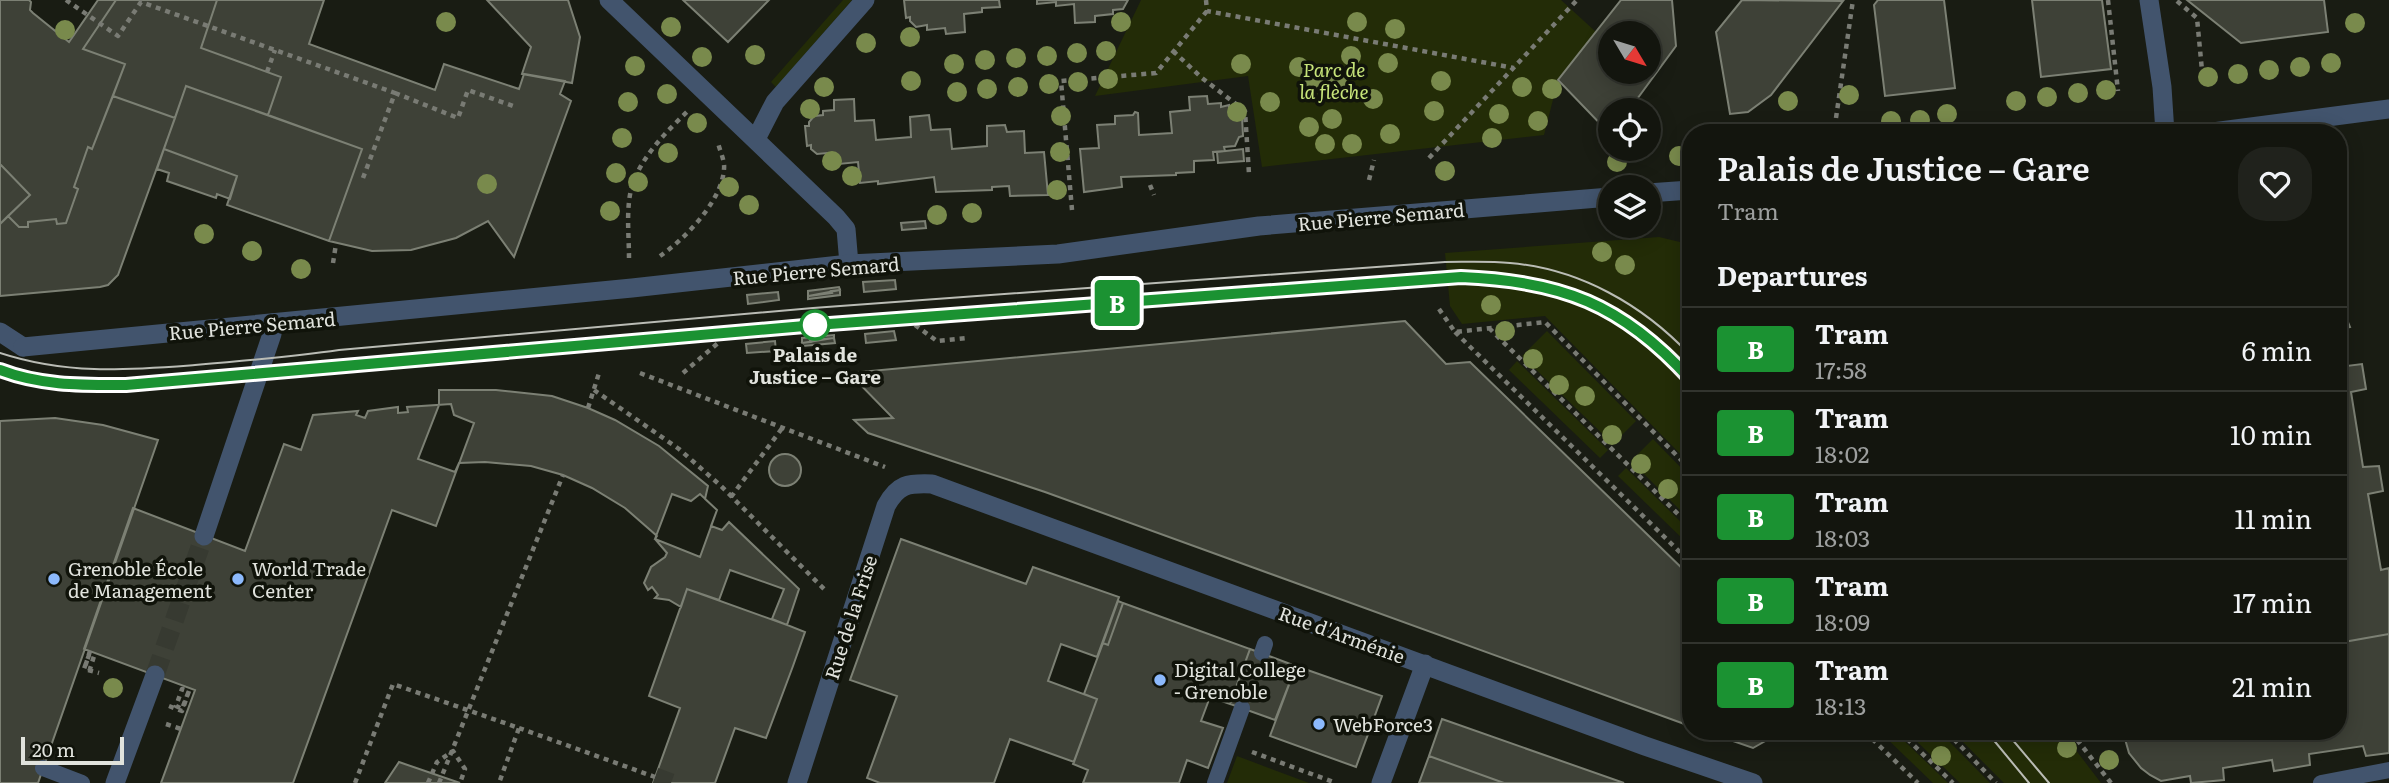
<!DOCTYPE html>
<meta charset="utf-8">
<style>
:root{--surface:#13150e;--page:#20221c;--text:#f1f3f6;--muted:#9d9f9e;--line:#32342e}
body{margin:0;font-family:Literata,serif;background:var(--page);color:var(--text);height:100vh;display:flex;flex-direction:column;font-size:26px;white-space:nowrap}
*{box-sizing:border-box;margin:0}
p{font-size:23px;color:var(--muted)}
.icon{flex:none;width:38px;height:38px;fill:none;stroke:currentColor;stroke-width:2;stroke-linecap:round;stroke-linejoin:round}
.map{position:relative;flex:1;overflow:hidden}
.panel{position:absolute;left:1682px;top:124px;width:665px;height:616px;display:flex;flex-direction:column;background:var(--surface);border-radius:28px;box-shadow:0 4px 18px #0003,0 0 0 2px var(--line)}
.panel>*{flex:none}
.badge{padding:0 14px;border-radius:5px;font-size:24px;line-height:46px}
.needle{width:46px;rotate:128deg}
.tools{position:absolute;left:1598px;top:21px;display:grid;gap:14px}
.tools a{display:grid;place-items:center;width:63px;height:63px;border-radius:50%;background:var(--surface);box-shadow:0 4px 18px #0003,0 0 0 2px var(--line);font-size:35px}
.scale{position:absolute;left:21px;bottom:18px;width:103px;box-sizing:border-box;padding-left:7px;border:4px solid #e1e3dd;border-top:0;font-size:19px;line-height:24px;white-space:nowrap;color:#e1e3dd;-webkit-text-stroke:5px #10130a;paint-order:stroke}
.map>.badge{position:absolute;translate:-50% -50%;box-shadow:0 0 0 4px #fff}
h2{padding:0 35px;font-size:26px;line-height:63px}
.round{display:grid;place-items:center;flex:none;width:74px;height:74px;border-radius:28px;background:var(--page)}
.headline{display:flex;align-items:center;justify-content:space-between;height:119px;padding:0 35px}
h1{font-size:33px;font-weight:600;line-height:52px}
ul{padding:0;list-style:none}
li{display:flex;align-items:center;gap:21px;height:84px;padding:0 35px;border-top:2px solid var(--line)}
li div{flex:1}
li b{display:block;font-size:26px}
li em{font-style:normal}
li .badge{min-width:77px;font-weight:700;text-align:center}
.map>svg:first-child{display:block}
</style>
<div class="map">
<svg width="2389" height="783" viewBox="0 0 2389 783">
<rect width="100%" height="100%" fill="#191c13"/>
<path fill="#232c07" d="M843 0H852L776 87 771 82Z
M1141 0H1561L1596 32 1558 80 1544 135 1262 167 1248 76 1095 96Z
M1659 237 1684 243 1690 247V279L1686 290 1690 296V464L1545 316 1462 324 1450 306 1445 253Z
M1547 331 1636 421 1613 444 1522 356Z
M1517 361 1608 450 1600 458 1509 370Z
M1653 439 1690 477V520L1631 461Z
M1626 468 1690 531V546L1618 476Z
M1880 732H1895L1948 783H1933Z
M1907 732H1940L1990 783H1960Z
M1953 732H2062L2101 783H2004Z
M1237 756 1309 783H1227Z"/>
<path fill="#3e4137" stroke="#7c8074" stroke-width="2" fill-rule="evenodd" d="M0 0H29L31 2 30 10 33 13 69 42 98 0H116L83 49 125 64 92 149 88 147 74 187 78 189 66 223 57 224 56 219 28 222V227H19L8 216 30 195 0 164Z
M116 0H217L201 48 281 77 268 115 186 86 175 118 113 96 125 64 83 49Z
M217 0H324L309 44 435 90 444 64 519 89 524 74 565 81 560 94 571 101 514 257 488 221 456 238 411 250 372 251 329 241 362 149 268 115 281 77 201 48Z
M487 0H568L580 37 572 83 522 74 531 47Z
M683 0H769L728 42Z
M904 0H999L1000 7 982 8V12L964 14 965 32 946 34 945 28 927 30V25L916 27 910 21V17L906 18Z
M1037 0H1128L1123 9 1113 10V14L1095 16V22L1075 23 1074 4 1056 6V2L1037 4Z
M1621 0H1672L1676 46 1629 110H1610V134L1558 80ZM1610 33H1648V72H1610Z
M1742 0 1843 1 1771 95 1748 112 1730 114 1716 32Z
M1878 0H1944L1955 88 1885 96 1874 5Z
M2032 0H2102L2111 69 2041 77Z
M2187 0H2324L2328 32 2241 43Z
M186 86 362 149 329 241 227 205 237 176 164 149Z
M113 96 175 118 118 275 108 285 100 287 0 296V224L8 216 19 227H28V222L56 219 57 224 66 223 78 189 74 187 88 147 92 149Z
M1207 96 1208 104 1221 103V107L1229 105V108L1237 113V117H1242L1243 136 1239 137 1235 146 1224 147 1225 151 1213 152 1214 160 1194 161V172L1176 173V175L1121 177 1122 187 1084 192 1080 149 1099 148 1097 125 1115 124V116L1133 115 1135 112 1138 113 1139 135 1172 133 1170 112 1190 110 1189 97Z
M854 99 855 121 874 120 876 140 911 137 910 117 929 115 931 130 950 129 952 149 987 146V126L1005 125 1007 132 1024 131 1025 153 1044 152 1048 195 1010 196 1009 186 992 187V190L936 192 934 177 878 184V181L860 183 858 162 839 164V157L828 158 827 153 817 154 811 149V145L807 146 805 126H809V122L814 116 823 115V111L834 110V100Z
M164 149 237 176 230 199 217 194 216 198 167 181 169 173 157 169Z
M1243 149 1244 161 1218 163 1217 152Z
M0 164 30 195 0 224Z
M925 221 926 228 902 230 901 223Z
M895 280 896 289 864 292 863 282Z
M839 287 840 290 831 291 832 293 808 296V291Z
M840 290V295L808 299V296Z
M2338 291 2348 322 2338 324Z
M778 292 779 300 748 304 747 295Z
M1405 321 1446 364 1470 362 1690 576V726L1045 492 868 433 854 420 893 418 849 373Z
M2348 322 2350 327 2341 329 2347 366 2362 364 2366 389 2351 392 2363 467 2379 466 2383 491 2368 494 2381 570 2389 568V634L2338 643V324Z
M894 331 896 340 866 343 865 334Z
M834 335V338L802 343V338Z
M834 338 835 343 803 346 802 343 811 342 810 340Z
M775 341 776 351 747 353 746 344Z
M439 390H496L552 396 588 408 615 420 659 446 708 486 705 499 717 510 700 557 655 539 657 536 625 508 592 488 563 475 531 466 485 462 459 463 455 472 418 459 439 405Z
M451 404 454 415 474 423 436 526 392 510 293 783H161L195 690 84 649 133 508 245 551 284 444 301 450 313 415 358 411 356 415 365 418 368 411 398 407V413L408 412 407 407Z
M55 418 103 425 158 440 38 783H0V421Z
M769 470a16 16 0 1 1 32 0a16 16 0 1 1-32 0Z
M672 494 691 501 700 494 717 510 711 526 722 530 729 522 799 589 787 625 687 589 681 607 669 600 655 598 658 595 652 587 648 590 644 583 651 567 665 557 667 553 655 539Z
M901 539 1026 584 1033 567 1119 597 1097 657 1061 644 1048 681 1097 699 1074 762 1010 739 994 783H880L867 778 897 696 850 680Z
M730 570 784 589 772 619 805 632 793 666 766 738 735 728 715 783H653L680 708 649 696 687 589 719 600Z
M1118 601 1123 603 1108 645 1103 643Z
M1123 603 1250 649 1230 704 1210 697 1201 721 1223 728 1208 768 1187 760 1179 783H1083L1088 770 1073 764 1097 699 1084 694 1103 643 1108 645Z
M2389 634V753L2366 756 2363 746 2309 754 2310 765 2274 771 2272 760 2223 768 2224 780 2191 783 2190 776 2161 781 2150 775 2141 768 2129 753 2123 732H2338V643Z
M1250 649 1296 666 1275 720 1230 704Z
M1296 666 1382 696 1356 767 1270 736Z
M1442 719 1624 783H1504L1429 756Z
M1707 732H1804L1789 738 1776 735 1753 748Z
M1429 756 1504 783H1419Z
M399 762 460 783H385Z"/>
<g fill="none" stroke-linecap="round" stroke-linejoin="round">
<path stroke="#373a31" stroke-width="19" stroke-dasharray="19 10" stroke-linecap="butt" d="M655 777 671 783"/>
<path stroke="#373a31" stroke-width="19" stroke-dasharray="19 10" stroke-linecap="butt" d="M155 675 204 536"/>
<path stroke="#797b74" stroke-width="4.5" stroke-dasharray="5 5" stroke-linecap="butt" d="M66 0 118 36 141 2 395 93 363 178
M1206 0 1207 11 1514 68
M2108 0 2118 91
M2177 1 2197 18 2203 81
M1173 51 1202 78 1245 111 1249 174
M267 72 275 50
M395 93 458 118 468 90 513 106
M1836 118 1853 0
M1429 158 1577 0
M1369 180 1374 160
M1150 185 1154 195
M1072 210 1061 81 1156 73 1207 11
M660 256C685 239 722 201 724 169 725 161 720 151 718 143
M629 258C629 233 625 203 634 180 645 153 668 130 689 110
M333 263 336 244
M1439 309 1455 332 1545 322 1690 469
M915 325 937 341 966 338
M1489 328 1690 526
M1455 332 1690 562
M640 373 885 467
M683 373 718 343
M594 390 679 449 721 486 825 590
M588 408 599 373
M731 497 783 427
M90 651 85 667 90 669 94 656 89 655 84 669 99 673
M169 706 182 711 189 691 182 689 176 706 182 709 190 688
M166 724 181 729
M519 728 655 777
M1865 732 1918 783
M1900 732 1953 783
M1947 732 1996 783
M2071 732 2111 783
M1252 752 1336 783
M355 783 393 684 519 728 499 783
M428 783 437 762 453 751 465 769 460 783
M439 783 563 475"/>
<path stroke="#42546d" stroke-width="16" d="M1262 653 1265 644
M43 768 82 783
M1215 783 1242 708
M2321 783 2389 770"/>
<path stroke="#42546d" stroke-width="19" d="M609 0 836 217 846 229 849 264
M2149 0 2162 87 2165 133
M756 139 775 102 865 0
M0 332 23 347
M204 536 272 334 273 323
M115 783 155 675
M797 783 886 506C898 484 908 483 932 484L1645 746 1753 783
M1381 783 1425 664"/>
<path stroke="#42546d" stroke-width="19" d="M2205 133 2389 109
M1648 193 1690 190
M23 347 632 288 849 264 1058 254 1259 226 1610 197"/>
<path stroke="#babcb5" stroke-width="2" d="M0 353C67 375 126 370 195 365 243 361 291 357 339 350L813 308 1445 262C1467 262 1489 261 1510 263 1580 269 1643 305 1690 355
M0 370C41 386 83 385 126 385L815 325 1461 277C1562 282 1621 303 1690 379
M1987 732 2029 783
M2006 732 2049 783"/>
</g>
<g fill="#798a4c">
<circle cx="446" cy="22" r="10"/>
<circle cx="1121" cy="22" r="10"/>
<circle cx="1357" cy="22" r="10"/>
<circle cx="2355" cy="23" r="10"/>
<circle cx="671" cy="27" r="10"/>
<circle cx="1395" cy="29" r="10"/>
<circle cx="65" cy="30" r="10"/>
<circle cx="910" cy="37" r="10"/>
<circle cx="866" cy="43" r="10"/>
<circle cx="1106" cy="51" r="10"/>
<circle cx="1077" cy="53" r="10"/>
<circle cx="755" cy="55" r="10"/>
<circle cx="1047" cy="56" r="10"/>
<circle cx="1351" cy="56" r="10"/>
<circle cx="702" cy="57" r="10"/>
<circle cx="1016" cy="58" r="10"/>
<circle cx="985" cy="60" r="10"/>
<circle cx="1388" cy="63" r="10"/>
<circle cx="2331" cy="63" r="10"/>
<circle cx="954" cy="64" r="10"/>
<circle cx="1241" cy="64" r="10"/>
<circle cx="635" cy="66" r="10"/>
<circle cx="1299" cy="67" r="10"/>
<circle cx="2300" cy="67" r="10"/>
<circle cx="2269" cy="70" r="10"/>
<circle cx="2238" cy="74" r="10"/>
<circle cx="2208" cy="77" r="10"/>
<circle cx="1108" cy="79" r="10"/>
<circle cx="911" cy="81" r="10"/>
<circle cx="1441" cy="81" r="10"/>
<circle cx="1078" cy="82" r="10"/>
<circle cx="1337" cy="82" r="10"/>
<circle cx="1049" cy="84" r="10"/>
<circle cx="1314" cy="84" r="10"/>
<circle cx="824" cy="87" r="10"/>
<circle cx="1018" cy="87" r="10"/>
<circle cx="1522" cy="87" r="10"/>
<circle cx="987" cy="89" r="10"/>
<circle cx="1552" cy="89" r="10"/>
<circle cx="2106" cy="90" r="10"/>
<circle cx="957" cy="92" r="10"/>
<circle cx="2078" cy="93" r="10"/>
<circle cx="667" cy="94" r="10"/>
<circle cx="1849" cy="95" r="10"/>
<circle cx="2047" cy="97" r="10"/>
<circle cx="1373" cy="99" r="10"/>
<circle cx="1788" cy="101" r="10"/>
<circle cx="2016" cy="101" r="10"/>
<circle cx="628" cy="102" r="10"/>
<circle cx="1270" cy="102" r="10"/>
<circle cx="810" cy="109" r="10"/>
<circle cx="1434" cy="111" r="10"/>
<circle cx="1237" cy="112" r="10"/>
<circle cx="1499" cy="114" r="10"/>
<circle cx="1947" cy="114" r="10"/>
<circle cx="1061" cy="116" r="10"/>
<circle cx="1332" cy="119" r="10"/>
<circle cx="1920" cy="120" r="10"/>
<circle cx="1538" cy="121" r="10"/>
<circle cx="1891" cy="121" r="10"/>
<circle cx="697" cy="123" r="10"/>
<circle cx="1309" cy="127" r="10"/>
<circle cx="1390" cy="134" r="10"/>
<circle cx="622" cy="138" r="10"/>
<circle cx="1492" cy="138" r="10"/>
<circle cx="1325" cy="144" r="10"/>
<circle cx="1352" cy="144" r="10"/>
<circle cx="1060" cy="152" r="10"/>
<circle cx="668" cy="153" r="10"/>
<circle cx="1679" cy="156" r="10"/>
<circle cx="832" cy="161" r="10"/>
<circle cx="1617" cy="162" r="10"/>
<circle cx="1445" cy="171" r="10"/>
<circle cx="616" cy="173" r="10"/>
<circle cx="852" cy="176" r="10"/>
<circle cx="638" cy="182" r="10"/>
<circle cx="487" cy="184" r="10"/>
<circle cx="729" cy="187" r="10"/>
<circle cx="1057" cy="190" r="10"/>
<circle cx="749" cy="205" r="10"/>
<circle cx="610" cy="211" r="10"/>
<circle cx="972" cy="213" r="10"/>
<circle cx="937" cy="215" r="10"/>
<circle cx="204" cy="234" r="10"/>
<circle cx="252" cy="251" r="10"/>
<circle cx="1602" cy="252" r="10"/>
<circle cx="1625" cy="265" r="10"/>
<circle cx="301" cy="269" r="10"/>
<circle cx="1491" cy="305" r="10"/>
<circle cx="1505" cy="331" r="10"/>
<circle cx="1533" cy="359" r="10"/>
<circle cx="1559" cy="385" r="10"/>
<circle cx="1585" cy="396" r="10"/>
<circle cx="1612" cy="435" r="10"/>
<circle cx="1641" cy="464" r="10"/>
<circle cx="1668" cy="489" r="10"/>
<circle cx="113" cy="688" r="10"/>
<circle cx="2067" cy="748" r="10"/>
<circle cx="1941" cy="756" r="10"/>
<circle cx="2109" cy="760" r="10"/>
</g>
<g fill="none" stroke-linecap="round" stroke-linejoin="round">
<defs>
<path id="line" d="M0 370C41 386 83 385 126 385L816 325 1461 277C1561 281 1622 304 1690 379"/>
</defs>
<use href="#line" stroke="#fff" stroke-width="16"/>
<use href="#line" stroke="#1b9232" stroke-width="10"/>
</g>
<circle fill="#fff" stroke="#1b9232" stroke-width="3.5" cx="815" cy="325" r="14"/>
<g fill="#8cb9fc" stroke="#10130a" stroke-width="2.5">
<circle cx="54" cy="579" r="7"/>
<circle cx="238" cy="579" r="7"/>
<circle cx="1160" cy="680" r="7"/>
<circle cx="1319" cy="724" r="7"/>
</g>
<g text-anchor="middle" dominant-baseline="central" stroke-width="7" stroke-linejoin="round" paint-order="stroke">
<g font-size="19" font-style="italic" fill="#c7e47a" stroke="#10130a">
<text x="1334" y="69">Parc de<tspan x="1334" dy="22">la flèche</tspan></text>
</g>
<g font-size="19" fill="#e1e3dd" stroke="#10130a">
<text transform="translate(1381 216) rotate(-5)">Rue Pierre Semard</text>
<text transform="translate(816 270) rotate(-5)">Rue Pierre Semard</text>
<text transform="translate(252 325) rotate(-5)">Rue Pierre Semard</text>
<text transform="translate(850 617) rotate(-72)">Rue de la Frise</text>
<text transform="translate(1342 634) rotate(20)">Rue d'Arménie</text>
</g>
<g font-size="19" font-weight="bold" fill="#e1e3dd" stroke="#10130a">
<text x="815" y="354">Palais de<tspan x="815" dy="22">Justice – Gare</tspan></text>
</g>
<g font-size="19" fill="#e1e3dd" stroke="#10130a" text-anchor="start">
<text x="68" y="568">Grenoble École<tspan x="68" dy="22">de Management</tspan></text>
<text x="252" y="568">World Trade<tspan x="252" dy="22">Center</tspan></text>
<text x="1174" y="669">Digital College<tspan x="1174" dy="22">- Grenoble</tspan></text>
<text x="1333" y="724">WebForce3</text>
</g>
</g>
</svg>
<div class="tools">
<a><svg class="needle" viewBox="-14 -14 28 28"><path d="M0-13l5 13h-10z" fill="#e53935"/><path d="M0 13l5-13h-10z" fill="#9d9f9e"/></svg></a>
<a><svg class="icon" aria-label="locate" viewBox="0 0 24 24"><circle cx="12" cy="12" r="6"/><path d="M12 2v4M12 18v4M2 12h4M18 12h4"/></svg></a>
<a><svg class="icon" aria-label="layers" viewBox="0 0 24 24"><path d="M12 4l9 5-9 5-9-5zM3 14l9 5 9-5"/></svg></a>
</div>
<div class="scale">20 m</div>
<b class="badge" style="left:1117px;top:303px;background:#1b9232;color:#fff">B</b>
<section class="panel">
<div class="headline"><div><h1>Palais de Justice – Gare</h1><p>Tram</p></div><a class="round"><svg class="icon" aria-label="heart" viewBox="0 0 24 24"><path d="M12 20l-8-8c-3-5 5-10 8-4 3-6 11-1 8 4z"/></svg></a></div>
<h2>Departures</h2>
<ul>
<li><span class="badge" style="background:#1b9232;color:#fff">B</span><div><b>Tram</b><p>17:58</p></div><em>6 min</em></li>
<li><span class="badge" style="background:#1b9232;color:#fff">B</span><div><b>Tram</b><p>18:02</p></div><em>10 min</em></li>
<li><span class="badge" style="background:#1b9232;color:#fff">B</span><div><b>Tram</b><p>18:03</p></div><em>11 min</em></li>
<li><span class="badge" style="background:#1b9232;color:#fff">B</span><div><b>Tram</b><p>18:09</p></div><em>17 min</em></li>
<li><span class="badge" style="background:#1b9232;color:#fff">B</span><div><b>Tram</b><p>18:13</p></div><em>21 min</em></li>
</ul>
</section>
</div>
